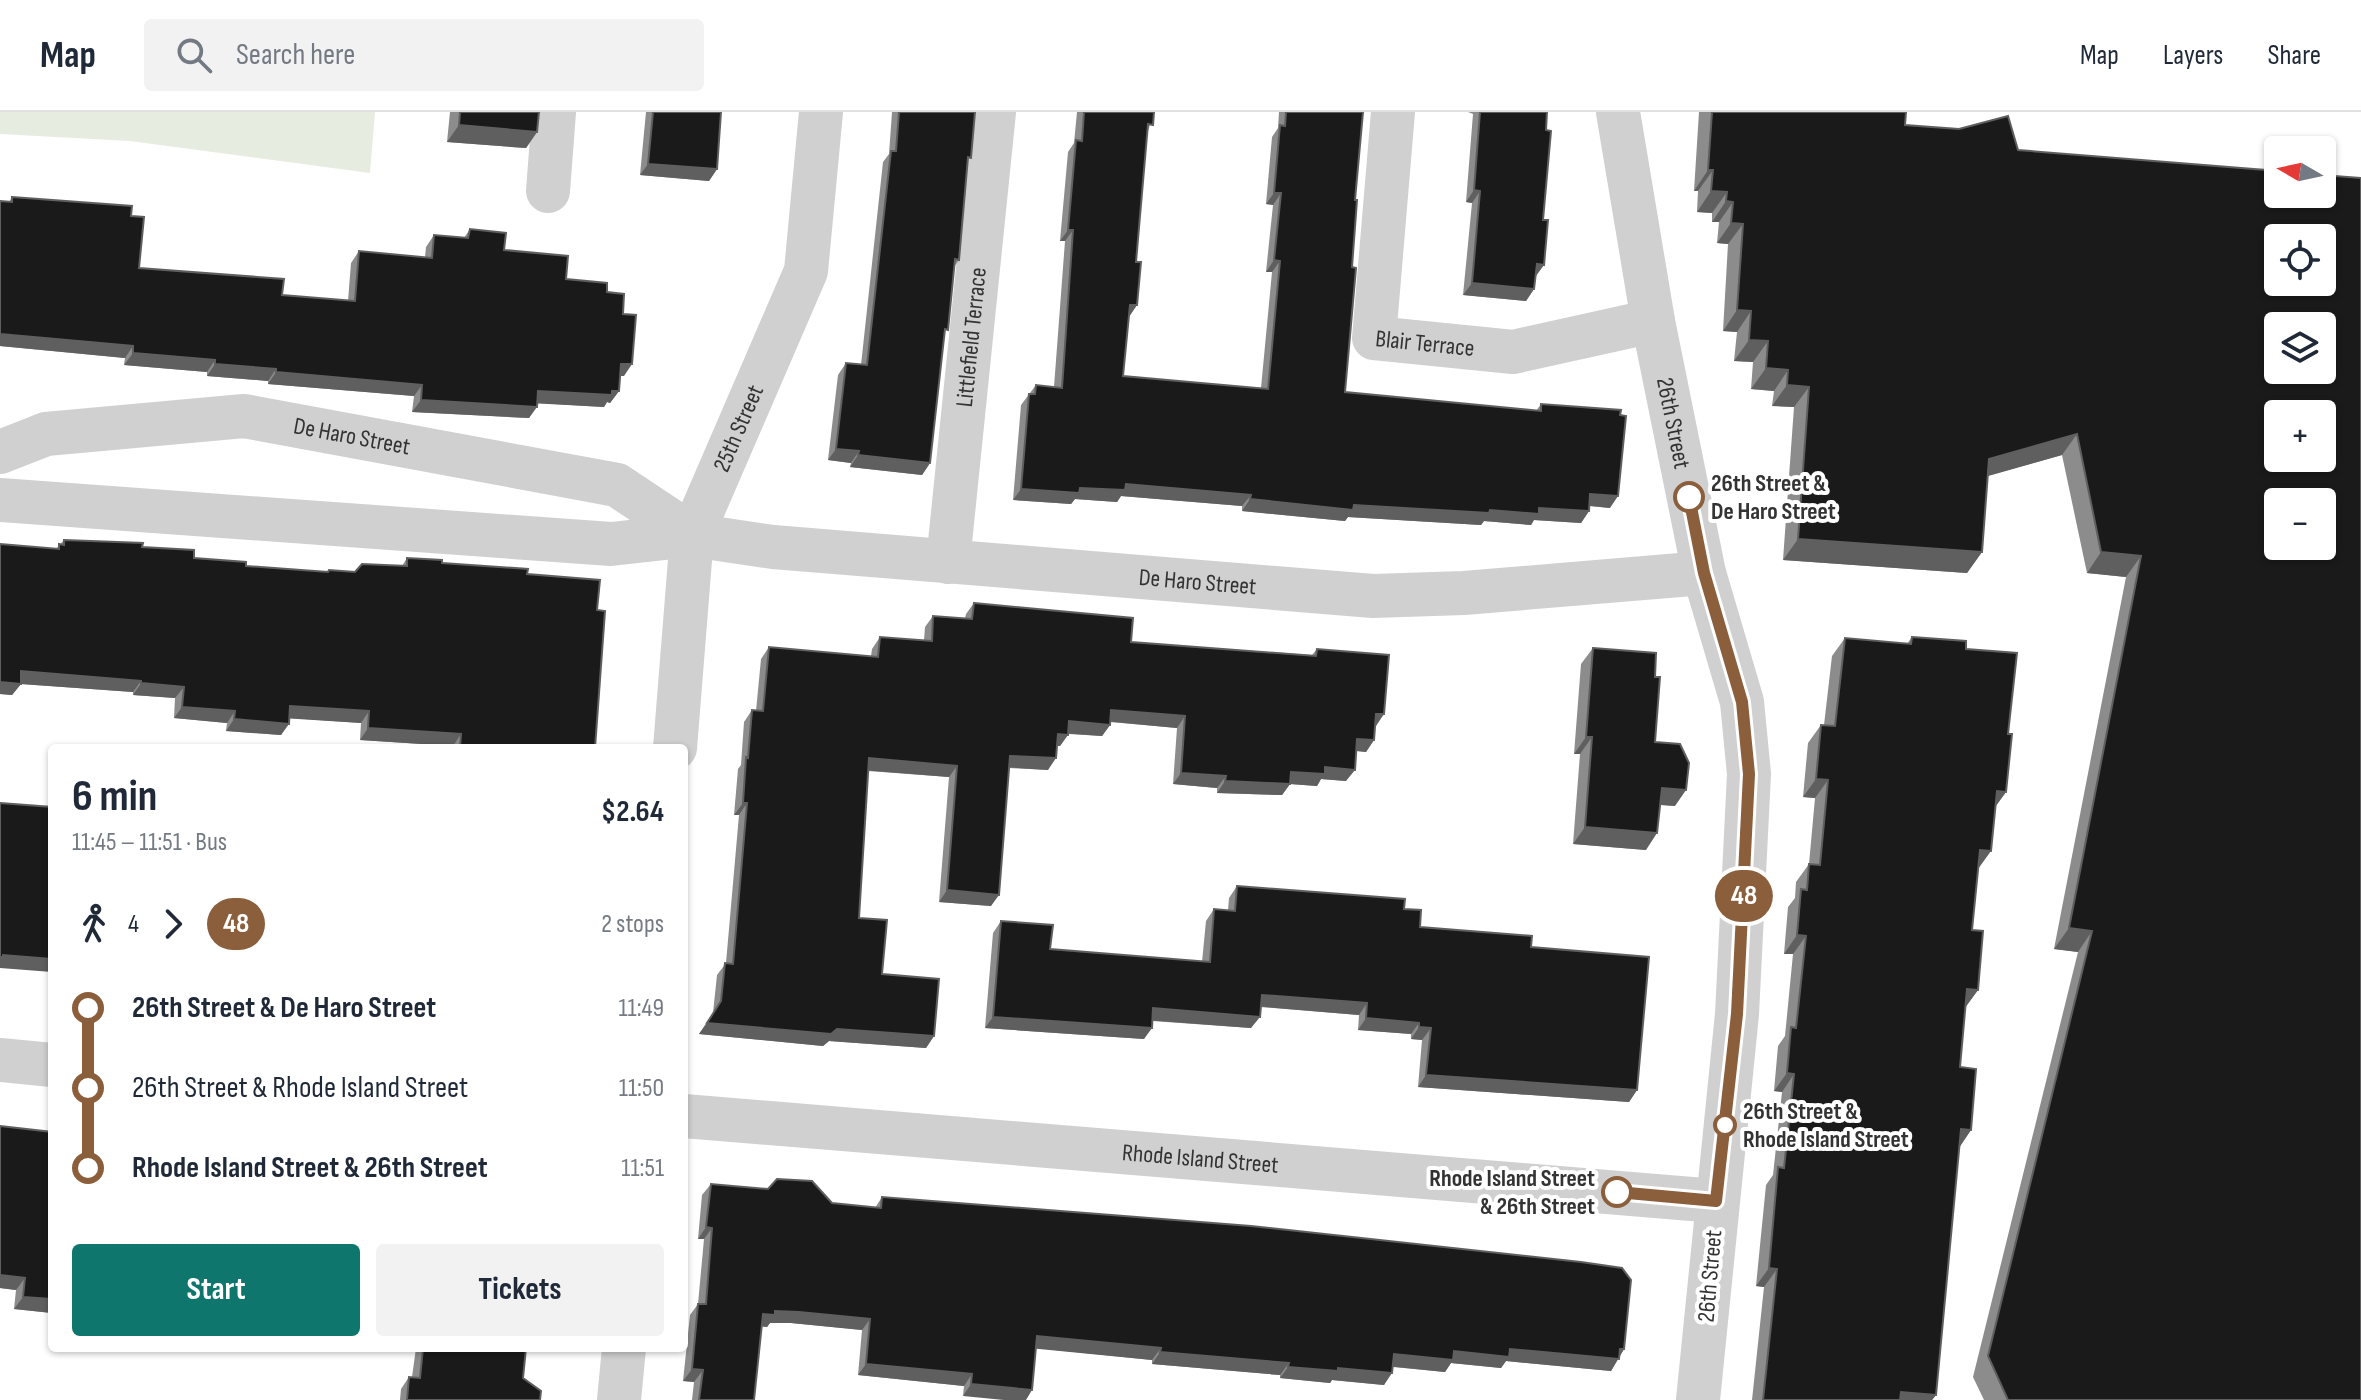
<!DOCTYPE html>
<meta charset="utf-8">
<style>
:root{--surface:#fff;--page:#f2f2f3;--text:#1f2937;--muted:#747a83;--line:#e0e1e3;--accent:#0f766e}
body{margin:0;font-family:"Sofia Sans Condensed",sans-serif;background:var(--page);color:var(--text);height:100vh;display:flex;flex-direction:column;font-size:30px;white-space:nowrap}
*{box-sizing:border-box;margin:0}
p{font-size:26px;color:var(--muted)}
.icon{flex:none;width:44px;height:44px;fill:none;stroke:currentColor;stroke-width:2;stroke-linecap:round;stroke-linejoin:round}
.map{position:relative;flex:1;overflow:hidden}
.side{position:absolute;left:48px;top:632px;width:640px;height:608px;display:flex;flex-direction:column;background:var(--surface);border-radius:8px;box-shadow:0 2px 6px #0004}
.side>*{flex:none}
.badge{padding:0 16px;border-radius:26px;font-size:28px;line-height:52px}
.needle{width:52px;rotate:279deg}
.buttons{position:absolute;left:2264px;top:24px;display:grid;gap:16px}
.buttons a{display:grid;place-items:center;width:72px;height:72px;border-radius:8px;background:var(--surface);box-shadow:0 2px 6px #0004;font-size:40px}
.map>.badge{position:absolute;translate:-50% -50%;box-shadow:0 0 0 4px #fff}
.legs{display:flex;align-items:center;gap:12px;height:88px;padding:0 24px;font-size:26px}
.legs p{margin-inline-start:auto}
.headline{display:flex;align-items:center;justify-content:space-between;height:136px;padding:0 24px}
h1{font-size:44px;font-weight:700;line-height:60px}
.cta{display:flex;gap:16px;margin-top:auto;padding:16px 24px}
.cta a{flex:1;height:92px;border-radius:8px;background:var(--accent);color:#fff;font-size:32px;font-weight:700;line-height:92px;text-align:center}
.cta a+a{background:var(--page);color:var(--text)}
ul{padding:0 24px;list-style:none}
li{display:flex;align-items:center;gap:28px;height:80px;font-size:30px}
li i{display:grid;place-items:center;width:12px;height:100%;margin:0 10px;background:currentColor}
li i::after{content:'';width:20px;height:20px;margin:-10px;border:6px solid;border-radius:50%;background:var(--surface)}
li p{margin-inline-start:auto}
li:first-child i{background:linear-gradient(#0000 50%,currentColor 0)}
li:last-child i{background:linear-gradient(currentColor 50%,#0000 0)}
header{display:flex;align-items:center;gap:48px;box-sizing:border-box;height:112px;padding:0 40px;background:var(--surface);border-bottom:2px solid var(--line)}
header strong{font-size:38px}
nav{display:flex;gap:44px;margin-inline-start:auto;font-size:28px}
.search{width:560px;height:72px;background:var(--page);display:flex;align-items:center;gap:20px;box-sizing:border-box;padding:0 28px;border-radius:8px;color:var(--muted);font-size:30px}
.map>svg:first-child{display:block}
</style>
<header>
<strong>Map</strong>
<div class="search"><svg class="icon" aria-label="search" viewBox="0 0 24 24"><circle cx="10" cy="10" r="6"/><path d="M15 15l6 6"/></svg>Search here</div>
<nav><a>Map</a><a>Layers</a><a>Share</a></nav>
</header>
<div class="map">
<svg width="2361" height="1288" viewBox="0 0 2361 1288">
<rect width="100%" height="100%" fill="#fff"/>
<path fill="#e6ecdf" d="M0 0H375L370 61 130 29 0 22Z"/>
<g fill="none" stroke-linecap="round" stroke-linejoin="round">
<g stroke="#d0d0d0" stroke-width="44">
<path id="s1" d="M1393 0 1374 226 1513 240 1653 209"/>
<path id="s2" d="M1618 0 1653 209 1704 461 1742 590 1749 662 1737 902 1698 1288"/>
<path d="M548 79 554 0"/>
<path id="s3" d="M0 340 46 322 244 304 617 373 692 423"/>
<path id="s4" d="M0 388 611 432 692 423 773 435 1373 484 1464 481 1704 461"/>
<path id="s5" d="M948 450 994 0"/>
<path id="s6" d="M675 636 692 423 806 159 821 0"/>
<path d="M0 948 52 953"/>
<path id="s7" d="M684 1004 1716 1089"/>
<path d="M619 1288 624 1236"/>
</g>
</g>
<path fill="#8c8c8c" d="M450 0H539L537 20 526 36 447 30Z
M646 0H721L717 57 709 69 640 63Z
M892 0H975L968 50 959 148 954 155 944 223 930 351 922 363 850 355 851 351 828 348 838 263 846 251 861 253 883 50 889 42Z
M1077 0H1154L1147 22 1136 150 1137 193 1128 205 1123 264 1261 276 1272 160H1266L1273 93 1266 92 1272 25 1278 16 1279 0H1363L1355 88 1345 280 1536 299 1541 292 1610 396 1589 394V399L1581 411 1534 408 1531 413 1484 409 1481 413 1348 405 1345 409 1242 399V394L1121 384 1117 390 1075 387 1071 392 1013 388 1021 293 1036 273 1054 275 1065 129H1060L1068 40 1074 31Z
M1468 0H1547L1534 177 1526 189 1463 183 1472 91 1466 90 1473 2Z
M1699 0H1906L1905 13 2018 38 2278 59 2361 1288H1984L1973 1265 2078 840 2054 837 2126 465 2087 461 2062 343 1987 364 1982 440 1967 461 1783 448 1794 295 1772 294 1774 279 1751 277 1753 250 1734 249 1737 220 1723 219 1728 132 1717 131 1719 110H1712V101L1697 100 1698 79H1694Z
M12 85 131 104 139 156 282 183 348 189 351 151 359 139 425 145 426 135 434 123 464 126 470 117 504 138 566 167 607 180 623 202 624 264H620L619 279 610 291 607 290 604 295 537 291 529 306 412 300 414 284 268 272V269L207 264V260L124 253 125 246 0 234V89L9 90Z
M64 428 142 435 194 446 246 454 327 460 329 458 355 460 402 454 407 446 527 462 597 498 595 636H453V634L360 628 361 611 290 606 281 623 226 619 227 611 174 606 175 586 133 583V580L21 572 12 583 0 582V432L56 437Z
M974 491 1131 530 1312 543 1317 537 1376 614H1375L1374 628 1366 640 1356 639 1346 669 1321 667 1317 674 1290 672 1282 683 1217 681V676L1173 672 1177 616 1110 610V613L1102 624 1068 622 1060 634H1057L1048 658 1009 656 991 794 939 790 949 665 868 659 859 806 882 862 934 924 926 936 829 929 823 934 699 922 713 901 717 863 726 851 739 703H734L738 657 741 653 744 610 752 598 756 599 761 547 769 535 871 544 872 537 880 525 924 528 925 515 933 504 965 506 966 502Z
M1912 525 1966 537 2008 622 2006 680 1995 695 1978 757 1972 818 1978 878 1965 895 1960 955 1971 1018 1959 1035 1936 1283 1932 1288H1752L1764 1175 1756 1174 1766 1073 1773 1063 1782 980 1774 979 1778 934 1785 924 1793 842H1784L1788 795 1795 786 1796 770 1809 752 1815 686 1803 685 1808 631 1821 613H1824L1832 544 1845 526 1907 532Z
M1593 536 1655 565V630L1675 694 1660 693 1646 738 1573 732 1580 642H1574L1581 552Z
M1237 774 1404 797 1420 815 1531 835 1637 978 1629 990 1418 975 1422 928 1411 927V922L1358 918 1359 903 1260 895 1251 916 1152 909 1144 927 985 916 993 821 1001 809 1050 837 1202 850 1206 809 1214 797 1228 798 1229 786Z
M0 1014 52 1201 14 1197 16 1178 0 1176Z
M711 1072 832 1091 875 1096 882 1085 1624 1237 1611 1259 1506 1249 1501 1256 1451 1251 1445 1260 1393 1255 1384 1273 1332 1268 1330 1271 1280 1266V1263L1152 1252V1248L1036 1236 963 1284 964 1274 858 1263 862 1218 791 1211H770L767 1215 762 1214 754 1288H692L694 1270 683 1269 690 1203 698 1192 704 1127H698L702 1083Z
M416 1236H526L523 1266 540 1288H400L401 1277 409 1265H412Z"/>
<path fill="#5f5f5f" d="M459 13 537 20 526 36 447 30Z
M648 52 717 57 709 69 640 63Z
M1708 58H1713L1698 79H1694Z
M1474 78 1480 79 1472 91 1466 90Z
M1711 79 1727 80 1712 101 1697 100Z
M1274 81H1281L1273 93 1266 92Z
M1726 89 1733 90 1719 110H1712Z
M1731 111 1743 112 1728 132 1717 131Z
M1068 118H1073L1065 129H1060Z
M1274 148 1280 149 1272 160H1266Z
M1537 152 1544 153 1536 164Z
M1472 171 1534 177 1526 189 1463 183Z
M1130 193H1137L1129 205 1121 204Z
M1737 198 1751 199 1737 220 1723 219Z
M0 222 133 234 125 246 0 234Z
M1749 228 1768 229 1753 250 1734 249Z
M133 241 215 248 207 260 124 253Z
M215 252 276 257 268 269 207 264Z
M621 252H632L624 264H613Z
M1766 256 1788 258 1774 279 1751 277Z
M276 260 422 273 414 284 268 272Z
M1787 273 1809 275 1794 295 1772 294Z
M538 279H619L610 291 607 290 604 295 530 291Z
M421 288 537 295 529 306 412 300Z
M2077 322 2062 343 1974 368 1989 347Z
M836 337 859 339 851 351 828 348Z
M858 343 930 351 922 363 850 355Z
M1126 372 1251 383 1242 394 1121 384 1117 390 1075 387 1071 392 1013 388 1021 377 1080 376Z
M1590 382 1618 384 1610 396 1582 393Z
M1250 387 1354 393 1490 398 1539 396 1589 399 1581 411 1534 408 1531 413 1484 409 1481 413 1348 405 1345 409 1242 399Z
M1798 427 1982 440 1967 461 1783 448Z
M2101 440 2141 444 2126 465 2087 461Z
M21 559 141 569 133 580 21 572 12 583 0 582V570Z
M141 571 184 575 175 586 133 583Z
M290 594 369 599 361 611 282 606Z
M182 595 235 599 227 611 174 606Z
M1111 598 1185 604 1177 616 1103 609Z
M1376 602H1384L1376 614 1368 613Z
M234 607 289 612 281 623 226 619Z
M1069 609 1110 613 1102 624 1061 621Z
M368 616 461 622 453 634 360 628Z
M1058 622 1068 623 1060 634H1050Z
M1586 625H1592L1580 642H1574Z
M1357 627 1374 628 1366 640 1349 638Z
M1010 644 1056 646 1048 658 1002 655Z
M869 646 957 654 949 665 861 658Z
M1325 655 1355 658 1346 669 1321 667 1317 674 1290 672 1282 683 1217 681 1225 669Z
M1181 661 1226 664 1217 676 1173 672Z
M1816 667 1828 668 1815 686 1803 685Z
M1662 676 1686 678 1675 694 1650 692Z
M1997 679 2006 680 1993 698Z
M743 691H747L739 703H734Z
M1585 715 1657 721 1646 738 1573 732Z
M1980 738 1991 739 1978 757Z
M947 778 999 783 991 794 939 790Z
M2069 816 2092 819 2078 840 2054 837Z
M1797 823 1806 824 1793 842H1784Z
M3 843 52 847V860L0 856V845Z
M1967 877 1978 878 1965 896Z
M1262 883 1367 891 1359 903 1253 894Z
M1153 896 1260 905 1251 916 1145 908Z
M993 905 1152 916 1144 927 985 916Z
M1366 906 1419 911 1411 922 1358 918Z
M707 911 837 917 934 924 926 936 829 929 823 934 699 922Z
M1419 915 1431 916 1422 928 1411 927Z
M1787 961 1794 962 1782 980 1774 979Z
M1426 963 1637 978 1629 990 1418 975Z
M1961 1017 1971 1018 1959 1036Z
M706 1115 712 1116 704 1127H698Z
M1769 1156 1777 1157 1764 1175 1756 1174Z
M0 1163 25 1166 16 1178 0 1176Z
M23 1185 52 1187V1201L14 1197Z
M775 1199 799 1200 870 1207 862 1218 791 1211H770L767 1215 755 1214 763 1202Z
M1037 1224 1161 1236 1152 1248 1029 1236Z
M1510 1237H1624L1611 1259 1506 1249 1501 1256 1451 1251 1445 1260 1386 1254 1394 1242Z
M1160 1240 1289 1251 1280 1263 1152 1252Z
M866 1252 972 1262 964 1274 858 1263Z
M1288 1255 1338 1256 1392 1261 1384 1273 1332 1268 1330 1271 1280 1266Z
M692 1257 703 1258 694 1270 683 1269Z
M971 1272 1032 1278 1026 1288H1004L963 1284Z
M1901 1280 1936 1283 1932 1288H1895Z"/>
<path fill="#1a1a1a" stroke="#5f5f5f" stroke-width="2" fill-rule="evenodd" d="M460 0H539L537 20 459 13Z
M653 0H721L717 57 648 52Z
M899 0H975L971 46 968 45 959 148 955 147 948 218 945 217 930 351 858 343 859 339 836 337 846 251 867 253 891 39H896Z
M1084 0H1154L1153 13 1148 12 1136 150H1141L1137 193H1130L1123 264 1268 277 1280 149 1274 148 1281 81H1274L1280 13 1285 14 1286 0H1363L1355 88H1357L1352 155 1356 156 1345 280 1541 299V292L1621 298 1620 303 1626 304 1618 384 1590 382 1589 399 1539 396V402L1490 398 1489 401 1354 393 1353 398 1250 387 1251 383 1126 372 1125 378 1080 376 1079 381 1021 377 1029 282H1035L1036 273 1062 276 1073 118H1068L1076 28 1082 29Z
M1480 0H1547L1546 18 1551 19 1543 108H1548L1544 153 1537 152 1534 177 1472 171 1480 79 1474 78Z
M1712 0H1906L1905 13 1959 17 2008 4 2018 38 2278 59V82H2322V63L2361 66V1288H2008L1988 1244 2092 819 2069 816 2141 444 2101 440 2077 322 1989 347 1982 440 1798 427 1809 275 1787 273 1788 258 1766 256 1768 229 1749 228 1751 199 1737 198 1743 112 1731 111 1733 90 1726 89 1727 80 1711 79 1713 58H1708ZM2278 126H2322V170H2278ZM2278 214H2322V258H2278ZM2278 302H2322V346H2278ZM2278 390H2322V434H2278Z
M12 85 132 94 131 104 144 105 139 156 284 167 282 183 355 189 359 139 432 146 434 123 468 126 470 117 506 121 504 138 568 144 566 167 607 171V180L624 182 623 202 636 203 632 252H621L619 279H612V283L538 279 537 295 421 288 422 273 276 260V257L215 252V248L133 241V234L0 222V89L12 90Z
M64 428 143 431 142 435 194 438V446L246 450V454L328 460 329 458 355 460 362 452 407 454V446L442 448V451L528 457 527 462 600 468 597 498 605 499 595 636H460L461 622 368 616 369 599 290 594 289 612 234 607 235 599 182 595 184 575 141 571V569L21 559V572L0 570V432L59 437V432L64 433Z
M974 491 1133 506 1131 530 1316 544 1317 537 1389 543 1384 602H1376L1374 628 1357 627 1355 658 1325 655V662L1291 660 1290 672 1225 669 1226 664 1181 661 1185 604 1111 598 1110 613 1069 609 1068 623 1058 622 1056 646 1010 644 999 783 947 778 957 654 869 646 859 806 887 808 882 862 939 867 934 924 837 917 831 922 707 911 721 889 725 851 733 852 747 691H743L746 645 748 646 752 598 763 599 769 535 878 545 880 525 932 529 933 504 972 507Z
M1912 525 1966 529V537L2017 541 2008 622H2012L2006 680 1997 679 1991 739 1980 738 1972 818 1983 819 1978 878 1967 877 1960 955 1976 957 1971 1018 1961 1017 1936 1283 1901 1280 1900 1288H1763L1777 1157 1769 1156 1778 1055 1784 1056 1794 962 1787 961 1791 915 1796 916 1806 824 1797 823 1801 777 1807 778 1809 752 1820 753 1828 668 1816 667 1821 613 1835 614 1845 526 1911 532Z
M1593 536 1656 541 1655 565H1660L1655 630 1680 632 1689 651 1686 678 1662 676 1657 721 1585 715 1592 625H1586Z
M0 691 52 695V847L3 843V845H0Z
M1237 774 1405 787 1404 797 1421 798 1420 815 1532 824 1531 835 1649 845 1637 978 1426 963 1431 916 1419 915V911L1366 906 1367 891 1262 883 1260 905 1153 896 1152 916 993 905 1001 809 1053 813 1050 837 1210 850 1214 797 1235 799Z
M0 1014 52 1020V1187L23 1185 25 1166 0 1163Z
M777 1067 812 1069 832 1091 881 1096 882 1085 1251 1114 1581 1150 1622 1156 1631 1168 1624 1237H1620L1619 1247 1510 1237 1509 1245 1454 1239 1453 1248 1394 1242 1392 1261 1338 1256V1259L1288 1255 1289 1251 1160 1240 1161 1236 1037 1224 1032 1278 971 1272 972 1262 866 1252 870 1207 799 1200 775 1199V1203L763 1202 754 1288H699L703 1258 692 1257 698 1192H706L712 1116 706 1115 711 1072 768 1077Z
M423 1236H526L523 1266 541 1279 540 1288H407L409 1265 420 1266Z"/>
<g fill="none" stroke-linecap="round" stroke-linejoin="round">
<defs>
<path id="line-1" d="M1617 1080 1716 1089 1737 902 1749 662 1742 590 1704 461 1689 385"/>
</defs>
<use href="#line-1" stroke="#fff" stroke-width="18"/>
<use href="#line-1" stroke="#8b5e3c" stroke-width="12"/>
</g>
<g fill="#fff" stroke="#8b5e3c" stroke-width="4">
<circle cx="1689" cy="385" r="14"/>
<circle cx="1725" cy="1013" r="10"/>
<circle cx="1617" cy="1080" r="14"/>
</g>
<g text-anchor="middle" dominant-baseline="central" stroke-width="8" stroke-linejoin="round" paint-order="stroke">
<g font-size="24" fill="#333" stroke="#fff">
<text stroke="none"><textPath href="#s5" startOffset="226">Littlefield Terrace</textPath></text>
<text stroke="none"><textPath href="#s1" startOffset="278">Blair Terrace</textPath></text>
<text stroke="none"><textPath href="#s2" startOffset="316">26th Street</textPath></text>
<text stroke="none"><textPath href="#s6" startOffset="330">25th Street</textPath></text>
<text stroke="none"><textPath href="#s3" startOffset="358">De Haro Street</textPath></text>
<text stroke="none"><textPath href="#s4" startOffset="1202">De Haro Street</textPath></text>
<text stroke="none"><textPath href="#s7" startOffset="518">Rhode Island Street</textPath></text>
<text transform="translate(1710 1164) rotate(-85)">26th Street</text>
</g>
<g font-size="24" font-weight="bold" fill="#333" stroke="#fff" text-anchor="start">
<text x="1711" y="371">26th Street &amp;<tspan x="1711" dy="28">De Haro Street</tspan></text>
<text x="1743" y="999">26th Street &amp;<tspan x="1743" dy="28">Rhode Island Street</tspan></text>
<text x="1595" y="1066" text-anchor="end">Rhode Island Street<tspan x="1595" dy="28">&amp; 26th Street</tspan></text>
</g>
</g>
</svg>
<div class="buttons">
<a><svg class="needle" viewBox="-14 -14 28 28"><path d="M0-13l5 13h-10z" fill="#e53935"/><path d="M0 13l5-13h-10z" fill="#747a83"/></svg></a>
<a><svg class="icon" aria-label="locate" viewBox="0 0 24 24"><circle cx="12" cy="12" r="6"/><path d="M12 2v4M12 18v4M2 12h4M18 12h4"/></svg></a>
<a><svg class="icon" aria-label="layers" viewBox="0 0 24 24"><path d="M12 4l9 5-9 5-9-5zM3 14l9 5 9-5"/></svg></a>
<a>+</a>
<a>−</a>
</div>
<b class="badge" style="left:1744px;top:784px;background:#8b5e3c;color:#fff">48</b>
<section class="side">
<div class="headline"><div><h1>6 min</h1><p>11:45 – 11:51 · Bus</p></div><b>$2.64</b></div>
<div class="legs"><svg class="icon" aria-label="walk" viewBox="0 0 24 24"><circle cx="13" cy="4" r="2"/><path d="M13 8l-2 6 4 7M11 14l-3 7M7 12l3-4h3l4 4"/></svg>4<svg class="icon" aria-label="forward" viewBox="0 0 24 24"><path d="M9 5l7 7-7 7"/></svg><b class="badge" style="background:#8b5e3c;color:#fff">48</b><p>2 stops</p></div>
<ul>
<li><i style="color:#8b5e3c"></i><b>26th Street &amp; De Haro Street</b><p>11:49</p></li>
<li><i style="color:#8b5e3c"></i><span>26th Street &amp; Rhode Island Street</span><p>11:50</p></li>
<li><i style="color:#8b5e3c"></i><b>Rhode Island Street &amp; 26th Street</b><p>11:51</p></li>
</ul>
<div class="cta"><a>Start</a><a>Tickets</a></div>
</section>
</div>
